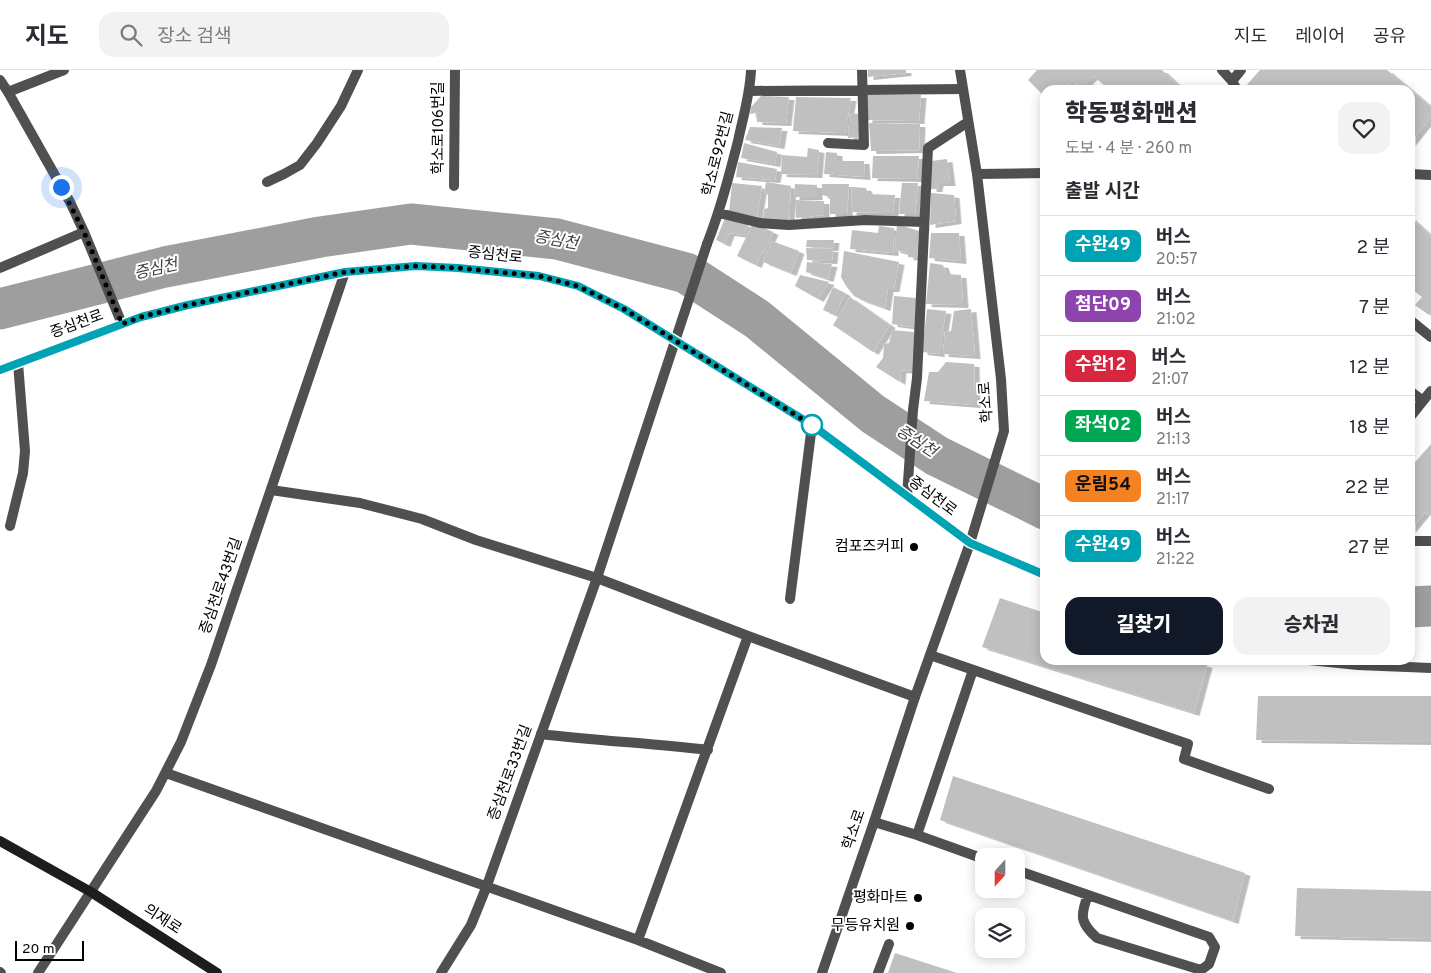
<!DOCTYPE html>
<html lang="ko">
<meta charset="utf-8">
<style>
:root{--surface:#fff;--page:#f2f2f3;--text:#2b2b33;--muted:#7c7c81;--line:#e1e1e2;--accent:#111827}
body{margin:0;font-family:Overpass,"Noto Sans KR",sans-serif;background:var(--page);color:var(--text);height:100vh;display:flex;flex-direction:column;font-size:19px;white-space:nowrap}
*{box-sizing:border-box;margin:0}
p{font-size:16px;color:var(--muted)}
.icon{flex:none;width:28px;height:28px;fill:none;stroke:currentColor;stroke-width:2;stroke-linecap:round;stroke-linejoin:round}
.map{position:relative;flex:1;overflow:hidden}
.details{position:absolute;left:1040px;top:15px;width:375px;height:580px;display:flex;flex-direction:column;background:var(--surface);border-radius:15px;box-shadow:0 2px 12px #0003}
.details>*{flex:none}
.badge{padding:0 10px;border-radius:8px;font-size:18px;line-height:32px}
.needle{width:32px;rotate:201deg}
.buttons{position:absolute;left:975px;top:778px;display:grid;gap:10px}
.buttons a{display:grid;place-items:center;width:50px;height:50px;border-radius:10px;background:var(--surface);box-shadow:0 2px 12px #0003;font-size:25px}
.scale{position:absolute;left:15px;bottom:12px;width:69px;box-sizing:border-box;padding-left:5px;border:2px solid #000;border-top:0;font-size:14px;line-height:18px;white-space:nowrap;color:#000;-webkit-text-stroke:4px #fff;paint-order:stroke}
.you{position:absolute;width:25px;height:25px;margin:-12px;border:4px solid #fff;border-radius:50%;background:#1a73e8;box-shadow:0 0 0 8px #1a73e833}
.map>.badge{position:absolute;translate:-50% -50%;box-shadow:0 0 0 2px #fff}
h2{padding:0 25px;font-size:19px;line-height:45px}
.round{display:grid;place-items:center;flex:none;width:52px;height:52px;border-radius:15px;background:var(--page)}
.overview{display:flex;align-items:center;justify-content:space-between;height:85px;padding:0 25px}
h1{font-size:24px;font-weight:800;line-height:38px}
.action{display:flex;gap:10px;margin-top:auto;padding:10px 25px}
.action a{flex:1;height:58px;border-radius:15px;background:var(--accent);color:#fff;font-size:20px;font-weight:800;line-height:58px;text-align:center}
.action a+a{background:var(--page);color:var(--text)}
ul{padding:0;list-style:none}
li{display:flex;align-items:center;gap:15px;height:60px;padding:0 25px;border-top:1px solid var(--line)}
li div{flex:1}
li b{display:block;font-size:19px}
li em{font-style:normal}
li .badge{min-width:55px;font-weight:700;text-align:center}
header{display:flex;align-items:center;gap:30px;box-sizing:border-box;height:70px;padding:0 25px;background:var(--surface);border-bottom:1px solid var(--line)}
header strong{font-size:24px}
nav{display:flex;gap:28px;margin-inline-start:auto;font-size:18px}
.search{width:350px;height:45px;background:var(--page);display:flex;align-items:center;gap:12px;box-sizing:border-box;padding:0 18px;border-radius:15px;color:var(--muted);font-size:19px}
.map>svg:first-child{display:block}
</style>
<header>
<strong>지도</strong>
<div class="search"><svg class="icon" aria-label="search" viewBox="0 0 24 24"><circle cx="10" cy="10" r="6"/><path d="M15 15l6 6"/></svg>장소 검색</div>
<nav><a>지도</a><a>레이어</a><a>공유</a></nav>
</header>
<div class="map">
<svg width="1431" height="903" viewBox="0 0 1431 903">
<defs>
<filter id="shadow"><feDropShadow dx="5.5" dy="3" stdDeviation="0" flood-color="#0004"/></filter>
</defs>
<rect width="100%" height="100%" fill="#fff"/>
<g fill="none" stroke-linecap="round" stroke-linejoin="round">
<path stroke="#9e9e9e" stroke-width="41" d="M0 239 165 197 320 167 411 154 557 169 686 203 757 249 873 344 937 386 1045 439
M1410 537 1431 536"/>
</g>
<path fill="#c0c0c0" filter="url(#shadow)" d="M868 0H906V3L868 7Z
M1037 0H1162L1183 20H1110L1093 6 1081 18 1072 10 1063 20H1045V27L1028 10Z
M1260 0H1387L1431 37V47L1410 73V20H1248L1245 17Z
M866 25H921L919 51 867 50Z
M761 26 789 27 786 53 757 52 756 43 750 44 751 37Z
M796 27 851 28 845 63 793 61Z
M850 43 859 44V67L848 68Z
M869 53 920 54 919 80 871 81Z
M750 57 782 58 779 76 745 70Z
M744 73 777 82 775 94 741 88Z
M808 78 819 80 817 105 781 104 782 85 807 87Z
M826 82 837 83V91H864L865 107 824 104Z
M873 86H919L917 109 872 108Z
M947 89 950 113H938L937 119H931V91Z
M738 92 777 99 775 110 736 107Z
M766 112 791 116 789 152 763 150 764 139 768 138V125L764 123Z
M732 113 762 116 757 147 729 143Z
M902 113H918L915 144H899Z
M795 114 817 115V127H794Z
M822 114H849L847 144H830V127L822 125Z
M852 117 866 118 868 124 895 125 893 143 851 142Z
M931 123 954 125 956 151 930 155Z
M795 130 824 131V145L796 148Z
M1410 147 1431 166V243L1429 245 1415 235 1422 227 1410 218Z
M725 148 748 155 744 165 729 163 725 174 716 170Z
M753 153 773 162 764 183 761 184 756 195 737 186Z
M897 154 919 161 917 188 908 187V183L895 180Z
M879 156 894 158 893 183 850 179 852 160 878 163Z
M931 163H959L961 191 929 188Z
M807 170H834L833 178 806 177Z
M772 171 799 181 791 203 763 192Z
M806 178 833 179 832 191 807 190Z
M844 181 899 192 894 219H888L885 238 862 230 854 226 846 216 841 207Z
M807 192 832 194 828 209 806 202Z
M930 193 943 195 946 204 961 205 963 235 926 234Z
M800 205 829 212 818 229 795 216Z
M833 217 845 223 835 245 823 240Z
M894 226 916 228 914 257 892 254Z
M850 227 890 255 873 282 833 255Z
M927 239 946 241 939 284 922 282Z
M971 239 975 286 943 284 945 262 951 261 954 241Z
M892 260 914 262 912 301 901 300 900 312 876 297 883 288 884 274 889 273Z
M946 292 974 294 975 335 924 331 929 302H938Z
M1431 374V445L1425 442 1410 460V398Z
M1000 528 1045 543V590H1190L1207 595 1194 643 982 577Z
M1258 626H1431V672L1256 670Z
M953 706 1245 803 1233 851 940 750Z
M1297 818 1431 821V869L1295 866Z
M895 883 957 903H888Z"/>
<g fill="none" stroke-linecap="round" stroke-linejoin="round">
<path stroke="#505050" stroke-width="10" d="M1222 0 1232 11 1237 20
M0 10 8 22
M1232 11 1241 0
M750 21 962 19
M828 73 864 75 862 0
M977 104 1045 103
M1410 104 1431 105
M267 112 284 104 300 95 317 73 341 36 358 0
M719 143 760 153 789 155 865 150 924 152
M707 174C720 141 729 106 738 71 743 47 750 25 751 0
M1410 250 1431 267
M1410 321 1423 331
M1410 347 1431 321
M271 420 360 433 422 449 476 470 597 508 748 566 915 627
M907 426 913 340 917 308 928 78 968 52
M10 456 23 403 25 381 18 293
M1410 471H1431
M790 529 812 355
M930 585 1188 674 1184 689 1269 719
M541 664C596 671 652 673 708 680
M166 703 638 870 721 903
M874 752 917 765 984 789
M917 765 973 600
M1016 800 1209 867 1215 877 1209 894 1201 900 1097 868C1080 853 1080 846 1088 825
M638 870 748 566
M0 902 1 903
M878 903 889 874"/>
<path stroke="#505050" stroke-width="10" d="M64 0 8 22 70 132 84 162 122 254
M454 116 455 0
M0 198 84 162
M0 300 141 247 188 235 345 202 416 196 458 198 539 206 578 216 624 239 812 355 970 473 1045 505
M1309 590 1358 595 1431 598
M38 903 156 721 181 672 211 595 345 202
M441 903 471 855 486 818 597 508 707 174
M822 903 874 752 915 627 970 473 1004 361 1001 309 977 104 960 0"/>
<path stroke="#1d1d1d" stroke-width="10" d="M0 771 91 822 217 903"/>
</g>
<g fill="none" stroke-linecap="round" stroke-linejoin="round">
<defs>
<path id="line" d="M0 300 141 247 188 235 345 202 416 196 458 198 539 206 578 216 624 239 812 355 970 473 1045 505"/>
</defs>
<use href="#line" stroke="#fff" stroke-width="11"/>
<use href="#line" stroke="#00a3b4" stroke-width="8"/>
<path stroke="#000" stroke-width="5" stroke-dasharray="0 9" d="M61 117 84 162 122 254 141 247 188 235 345 202 416 196 458 198 539 206 578 216 624 239 812 355"/>
</g>
<circle fill="#fff" stroke="#00a3b4" stroke-width="2.5" cx="812" cy="355" r="10"/>
<g fill="#000" stroke="#fff" stroke-width="2">
<circle cx="914" cy="477" r="5"/>
<circle cx="918" cy="828" r="5"/>
<circle cx="910" cy="856" r="5"/>
</g>
<g text-anchor="middle" dominant-baseline="central" stroke-width="4" stroke-linejoin="round" paint-order="stroke">
<g font-size="15" fill="#000" stroke="#fff">
<text transform="translate(439 58) rotate(-90)">학소로106번길</text>
<text transform="translate(719 84) rotate(-76)">학소로92번길</text>
<text transform="translate(495 186) rotate(6)">증심천로</text>
<text transform="translate(77 255) rotate(-20)">증심천로</text>
<text transform="translate(987 332) rotate(-94)">학소로</text>
<text transform="translate(932 427) rotate(37)">증심천로</text>
<text transform="translate(222 516) rotate(-71)">증심천로43번길</text>
<text transform="translate(511 703) rotate(-70)">증심천로33번길</text>
<text transform="translate(855 760) rotate(-71)">학소로</text>
<text transform="translate(162 850) rotate(33)">의재로</text>
</g>
<g font-size="15" fill="#000" stroke="#fff" text-anchor="end">
<text x="904" y="477">컴포즈커피</text>
<text x="908" y="828">평화마트</text>
<text x="900" y="856">무등유치원</text>
</g>
<g font-size="16" font-style="italic" fill="#3f3f3f" stroke="#fff">
<text transform="translate(556 171) rotate(10)">증심천</text>
<text transform="translate(156 200) rotate(-13)">증심천</text>
<text transform="translate(916 372) rotate(33)">증심천</text>
</g>
</g>
</svg>
<div class="buttons">
<a><svg class="needle" viewBox="-14 -14 28 28"><path d="M0-13l5 13h-10z" fill="#e53935"/><path d="M0 13l5-13h-10z" fill="#7c7c81"/></svg></a>
<a><svg class="icon" aria-label="layers" viewBox="0 0 24 24"><path d="M12 4l9 5-9 5-9-5zM3 14l9 5 9-5"/></svg></a>
</div>
<div class="scale">20 m</div>
<div class="you" style="left:61px;top:117px"></div>
<section class="details">
<div class="overview"><div><h1>학동평화맨션</h1><p>도보 · 4 분 · 260 m</p></div><a class="round"><svg class="icon" aria-label="heart" viewBox="0 0 24 24"><path d="M12 20l-8-8c-3-5 5-10 8-4 3-6 11-1 8 4z"/></svg></a></div>
<h2>출발 시간</h2>
<ul>
<li><span class="badge" style="background:#00a3b4;color:#fff">수완49</span><div><b>버스</b><p>20:57</p></div><em>2 분</em></li>
<li><span class="badge" style="background:#8e44ad;color:#fff">첨단09</span><div><b>버스</b><p>21:02</p></div><em>7 분</em></li>
<li><span class="badge" style="background:#d7263d;color:#fff">수완12</span><div><b>버스</b><p>21:07</p></div><em>12 분</em></li>
<li><span class="badge" style="background:#00a651;color:#fff">좌석02</span><div><b>버스</b><p>21:13</p></div><em>18 분</em></li>
<li><span class="badge" style="background:#f58220;color:#111">운림54</span><div><b>버스</b><p>21:17</p></div><em>22 분</em></li>
<li><span class="badge" style="background:#00a3b4;color:#fff">수완49</span><div><b>버스</b><p>21:22</p></div><em>27 분</em></li>
</ul>
<div class="action"><a>길찾기</a><a>승차권</a></div>
</section>
</div>
